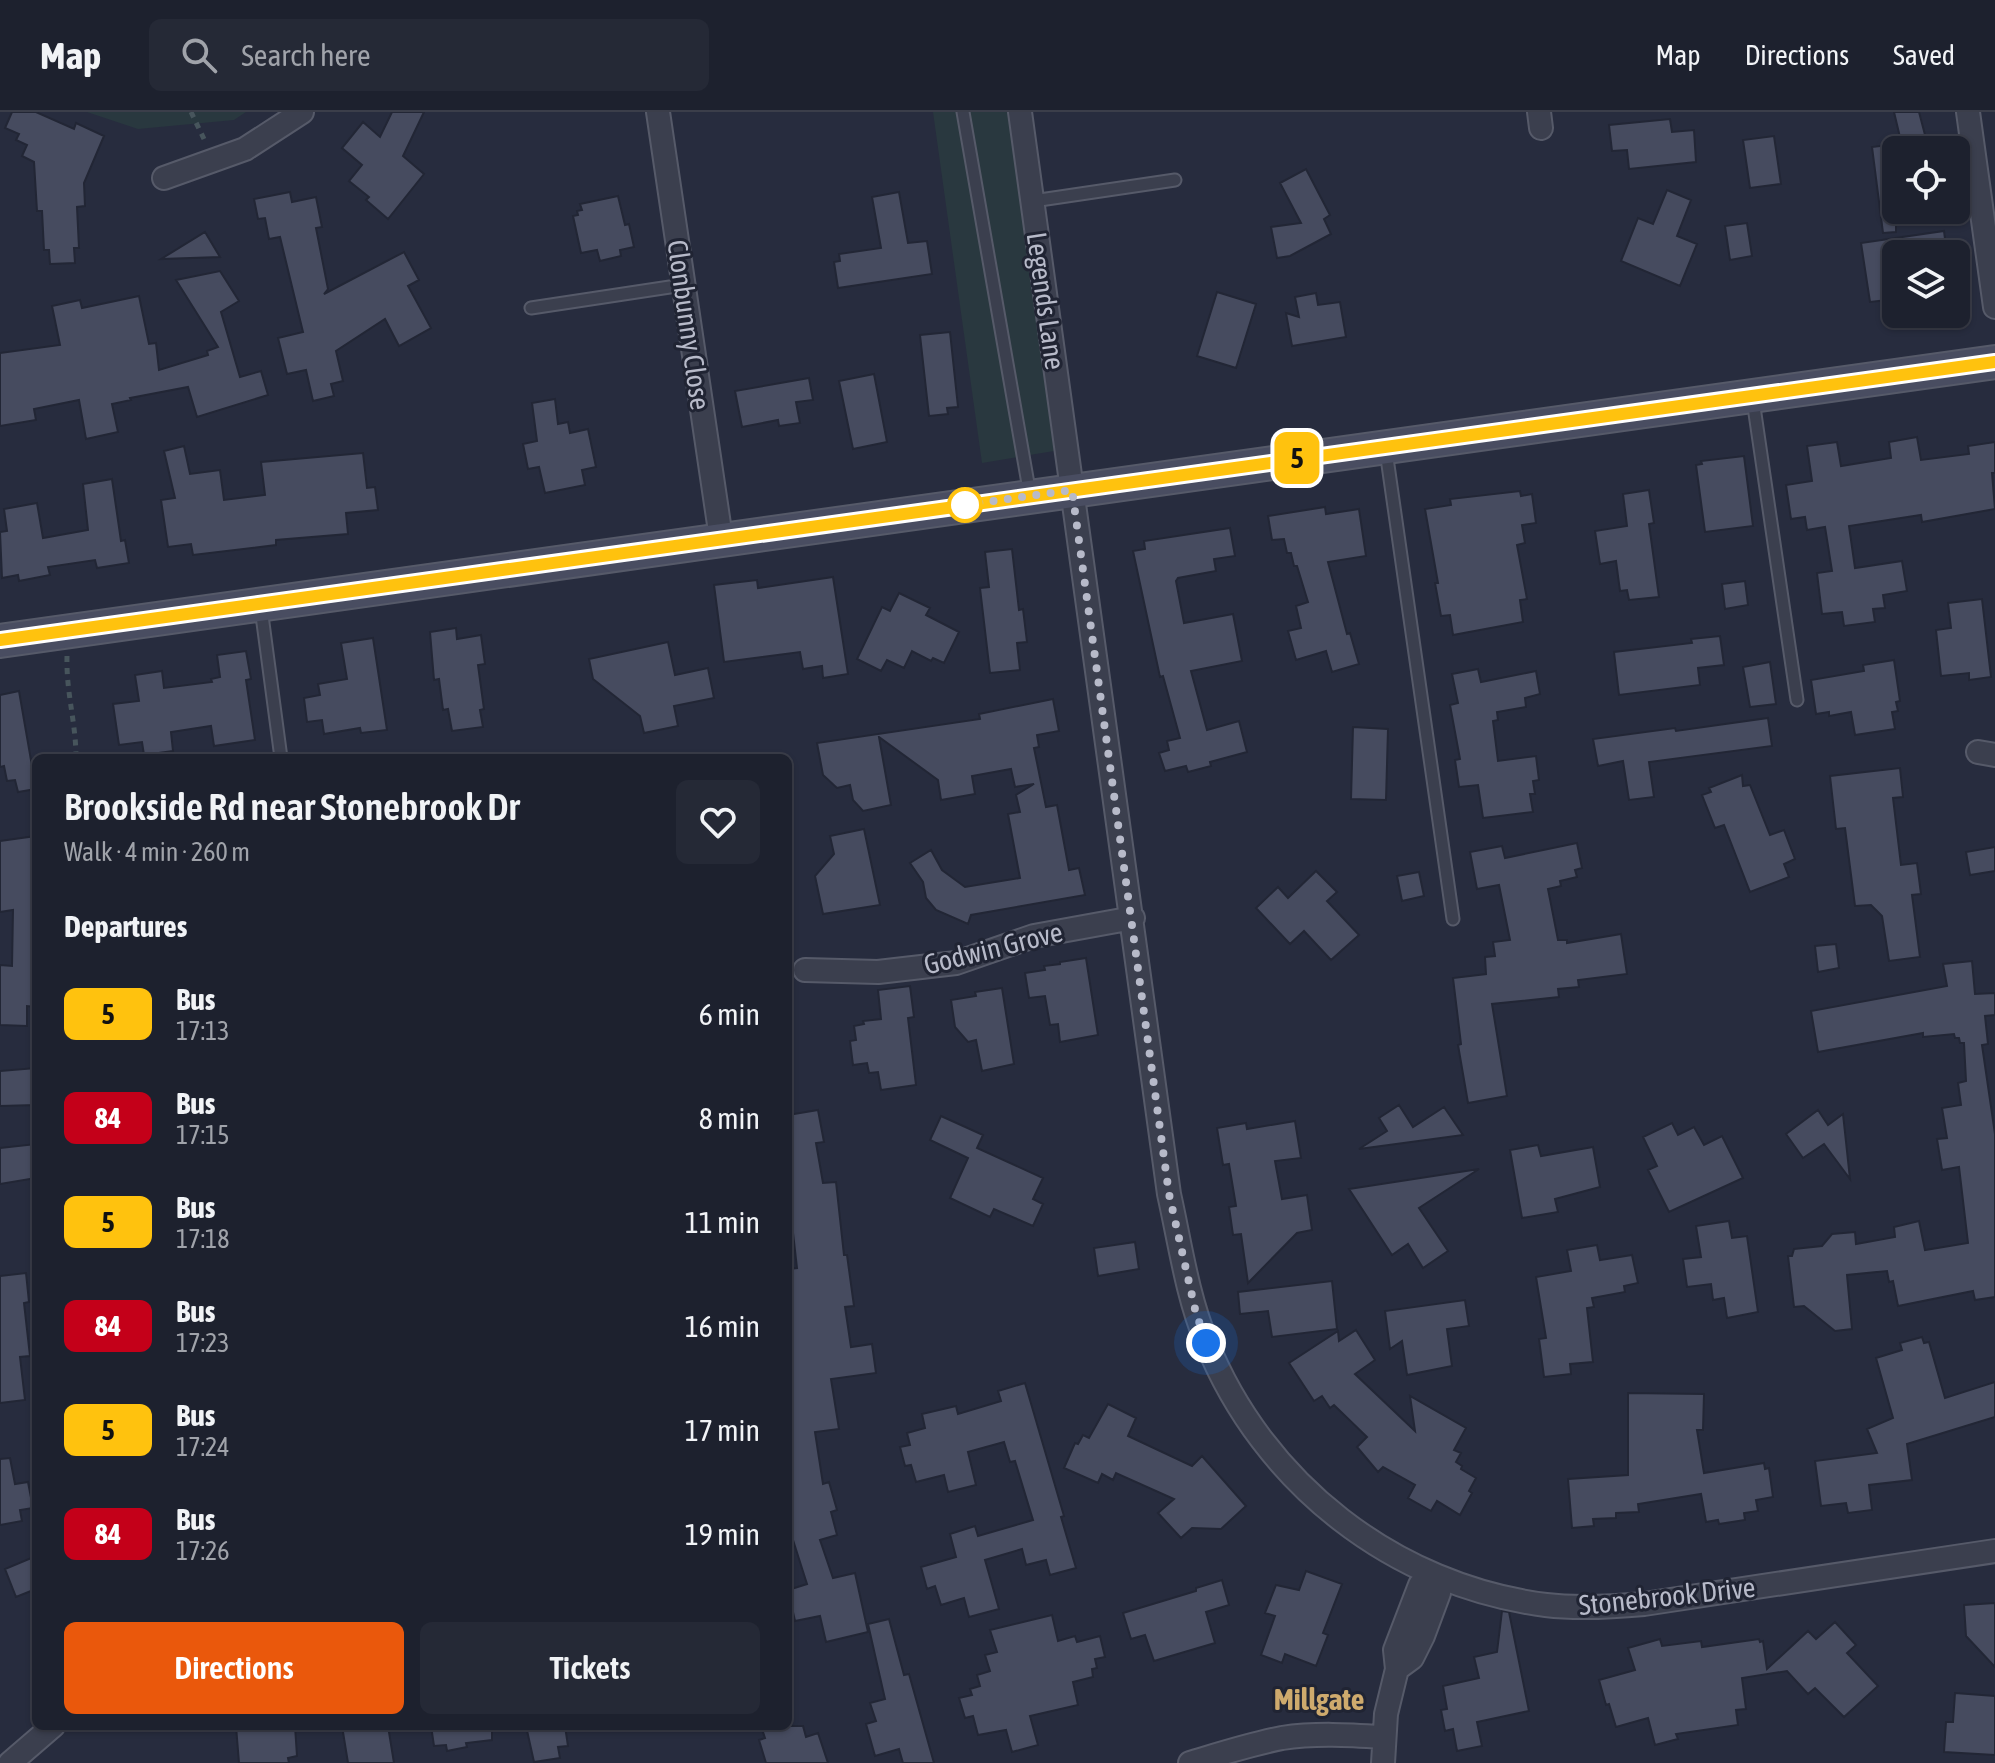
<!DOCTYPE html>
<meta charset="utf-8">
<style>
:root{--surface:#1d212e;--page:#252936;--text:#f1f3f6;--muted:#a0a3aa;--line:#3b3e4a;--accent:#ea580c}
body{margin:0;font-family:"Asap Condensed",sans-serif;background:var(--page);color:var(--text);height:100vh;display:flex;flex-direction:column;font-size:30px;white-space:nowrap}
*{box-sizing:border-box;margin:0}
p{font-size:26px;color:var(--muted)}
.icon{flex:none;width:44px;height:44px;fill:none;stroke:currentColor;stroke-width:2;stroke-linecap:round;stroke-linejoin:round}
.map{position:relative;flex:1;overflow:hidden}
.panel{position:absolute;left:32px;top:642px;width:760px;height:976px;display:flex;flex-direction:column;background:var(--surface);border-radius:12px;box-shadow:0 2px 6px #0004,0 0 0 2px var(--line)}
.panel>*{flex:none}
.badge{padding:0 16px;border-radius:12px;font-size:28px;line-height:52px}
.tools{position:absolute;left:1882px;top:24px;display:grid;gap:16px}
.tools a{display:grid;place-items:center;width:88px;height:88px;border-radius:12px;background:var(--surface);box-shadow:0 2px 6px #0004,0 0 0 2px var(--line);font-size:40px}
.you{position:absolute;width:40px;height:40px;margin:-20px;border:6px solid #fff;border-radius:50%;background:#1a73e8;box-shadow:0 0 0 12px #1a73e833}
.map>.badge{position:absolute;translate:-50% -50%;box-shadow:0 0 0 4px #fff}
h2{padding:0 32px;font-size:30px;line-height:72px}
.round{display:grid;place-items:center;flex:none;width:84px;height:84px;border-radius:12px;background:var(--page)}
.head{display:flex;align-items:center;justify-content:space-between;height:136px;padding:0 32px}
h1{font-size:38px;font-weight:600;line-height:60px}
.cta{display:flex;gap:16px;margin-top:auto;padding:16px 32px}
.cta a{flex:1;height:92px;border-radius:12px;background:var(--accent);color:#fff;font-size:32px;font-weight:600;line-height:92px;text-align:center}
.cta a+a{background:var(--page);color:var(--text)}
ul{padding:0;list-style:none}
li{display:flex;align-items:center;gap:24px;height:104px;padding:0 32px}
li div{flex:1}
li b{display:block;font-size:30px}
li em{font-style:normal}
li .badge{min-width:88px;font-weight:700;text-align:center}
header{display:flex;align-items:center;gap:48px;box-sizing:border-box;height:112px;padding:0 40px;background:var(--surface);border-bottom:2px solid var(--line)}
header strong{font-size:38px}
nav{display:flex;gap:44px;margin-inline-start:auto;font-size:28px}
.search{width:560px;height:72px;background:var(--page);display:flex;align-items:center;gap:20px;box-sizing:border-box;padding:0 28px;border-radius:12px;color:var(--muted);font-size:30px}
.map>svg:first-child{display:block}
</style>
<header>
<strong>Map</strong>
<div class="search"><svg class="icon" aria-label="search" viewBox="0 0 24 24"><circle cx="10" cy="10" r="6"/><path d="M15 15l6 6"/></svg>Search here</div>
<nav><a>Map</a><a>Directions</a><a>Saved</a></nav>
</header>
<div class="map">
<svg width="1995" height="1651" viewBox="0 0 1995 1651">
<rect width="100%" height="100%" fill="#272c3e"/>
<path fill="#29383f" d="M87 0H246L234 8 138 17Z
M933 0H1009L1054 339 982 351Z"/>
<path fill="#464b5f" stroke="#222635" stroke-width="2" d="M12 0H36L74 17 76 11 104 24 84 71 85 94 77 95 79 136H74L75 151 50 152 49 138H44L42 99H37L34 50 22 44 27 33 16 28 19 22 5 16Z
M392 0H424L403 44 424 62 388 107 366 88 369 85 349 69 362 53 342 36 363 10 380 25Z
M1894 0H1919L1929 38H1903Z
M1670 7 1672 20 1694 18 1696 50 1629 57 1627 38 1612 39 1609 13Z
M1774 24 1781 72 1750 76 1743 28Z
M1896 32V120L1883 121 1872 35Z
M1306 57 1330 103 1324 107 1331 122 1290 144 1277 146 1271 115 1301 111 1280 71Z
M1667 78 1691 88 1677 124 1697 132 1680 174 1621 149 1638 106 1653 112Z
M290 80 292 90 316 85 322 115 316 116 328 177 324 182 404 140 419 168 408 174 431 216 399 234 385 207 336 239 343 269 331 272 334 284 313 289 306 258 287 262 278 226 303 220 280 125 269 127 265 106 258 107 254 87Z
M899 80 908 131 927 129 932 162 838 176 834 150 840 149 839 142 881 136 872 85Z
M618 84 625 113 629 112 634 135 620 138 621 144 600 149 597 138 581 141 573 104 578 103 577 99 582 98 580 92Z
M1747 111 1752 144 1730 148 1725 114Z
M1944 119 1947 142H1896V187L1870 190 1861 131Z
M205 120 220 145 161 147Z
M220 159 239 189 221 200 240 265 261 259 268 283 197 305 188 275 130 286 131 288 112 292 118 320 86 327 79 288 34 297 36 308 0 314V241L60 233 52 194 80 188 82 196 139 184 149 232 156 231 159 258 208 243 207 239 218 235 176 168Z
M1217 180 1256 192 1236 256 1197 244Z
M1316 181 1318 193 1340 190 1346 225 1292 234 1286 201 1299 205 1295 185Z
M950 220 958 295 947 296 948 302 929 304 920 223Z
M874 262 887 330 853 337 839 269Z
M809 266 813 288 796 290 800 311 779 314 778 308 742 315 735 279Z
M555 287 558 312 568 310 570 321 588 317 596 355 582 358 585 373 545 381 539 355 528 357 523 332 537 329 532 291Z
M1917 325 1921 348 1969 342 1968 334 1995 330V361H1992L1995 397 1922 410 1921 403 1849 414 1855 456 1902 449 1907 479 1883 483 1885 496 1873 497 1875 510 1844 514 1842 500 1822 502 1817 461 1832 459 1825 415 1807 418 1805 405 1791 407 1786 373 1812 369 1807 334 1837 330 1841 354 1891 346 1889 330Z
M184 334 190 362 220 358 224 388 265 383 261 350 363 341 367 376 375 375 378 398 346 401 348 422 276 428V433L193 443 191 432 168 435 161 388 175 386 164 339Z
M1744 344 1753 414 1705 420 1696 353 1702 352 1701 349Z
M112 367 121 429 125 428 129 451 97 456 95 448 48 455 50 463 19 469 18 463 2 466 0 420 7 419 4 397 37 391 43 426 88 418 83 372Z
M1649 378 1654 411 1649 412 1659 485 1629 488 1627 478 1620 479 1616 449 1600 452 1595 419 1627 414 1623 382Z
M1520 379 1521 384 1532 382 1536 411 1522 413 1525 431 1517 433 1527 487 1520 488 1523 510 1453 523 1450 503 1441 504 1435 471H1438L1425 397 1451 393 1450 387Z
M1325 395 1326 402 1359 397 1366 444 1328 450 1347 522 1350 521 1359 552 1332 560 1326 539 1296 548 1288 519 1301 516 1296 494 1308 490 1297 454H1294L1291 441H1287L1284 427 1272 428 1268 404Z
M1230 416 1235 444 1214 447 1216 459 1178 466 1176 469 1184 511 1233 502 1242 549 1191 559 1207 618 1239 609 1247 640 1210 650 1211 654 1188 660 1186 654 1165 659 1159 641 1169 638 1167 629 1180 626 1163 564 1160 565 1133 439 1145 437 1144 429Z
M1012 437 1019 498 1023 497 1027 530 1017 531 1020 558 990 561 980 476 989 475 985 440Z
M833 465 848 562 823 566 822 554 803 557 800 540 724 550 714 473 757 468 758 476Z
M1745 469 1748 493 1725 497 1722 472Z
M899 481 930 496 926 503 959 520 944 551 933 546 931 549 912 539 904 556 887 548 881 559 857 547 882 495 890 499Z
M1982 487 1991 565 1969 568V561L1941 564 1936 518 1951 516 1948 491Z
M456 516 457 527 481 523 485 552 478 553 484 597 480 598 483 615 452 619 448 597 443 598 439 567 434 568 430 520Z
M1720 524 1724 553 1698 556 1700 573 1619 583 1614 540 1692 531 1691 527Z
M373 526 387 618 361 621 360 616 324 622 322 608 307 610 304 586 320 583 318 572 347 567 341 531Z
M668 530 675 563 708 556 714 586 674 594 678 614 644 621 640 604 593 567 589 547Z
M246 539 251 567 246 568 255 628 214 634 211 614 171 620 173 639 144 643 142 630 119 633 113 592 139 589 135 563 162 559 164 576 212 570 211 567 220 565 217 543Z
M1894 548 1900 589 1896 590 1898 599 1892 600 1895 617 1855 623 1851 600 1829 604V600L1816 602 1811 568 1864 559 1863 553Z
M1770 550 1776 592 1750 595 1743 555Z
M1478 557 1481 570 1536 559 1540 582 1525 586 1526 595 1497 600 1498 608 1493 609 1498 649 1536 644 1539 668 1533 669 1535 682H1530L1533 700 1483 706 1478 673 1459 675 1455 648 1460 647 1450 593 1458 591 1452 562Z
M19 579 36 677 18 680 15 668 7 669 4 654 0 655V583Z
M1053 587 1059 619 1037 623 1039 635 1034 636 1046 695 1057 693 1069 758 1079 756 1085 783 971 803 968 812 936 798 926 786 923 770 910 751 931 738 942 758 965 775 1020 766 1008 702 1020 700 1016 683 1034 672 1015 675 1011 657 972 664 975 682 941 688 938 668 879 625 891 693 863 699 853 688 850 673 837 676 823 663 817 631 980 607 979 602Z
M1768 606 1772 634 1649 650 1654 685 1629 688 1623 649 1598 654 1593 627 1675 616 1676 619Z
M1353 615 1388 617 1386 688 1351 687Z
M1900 656 1903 685 1893 686 1901 753 1917 751 1921 782 1912 783 1920 845 1889 849 1882 804 1871 793 1855 794 1845 716 1836 717 1830 664Z
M1742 663 1743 674 1750 673 1770 723 1784 718 1795 747 1784 752 1789 765 1750 780 1724 713 1715 716 1702 683 1711 680 1709 676Z
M864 717 880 793 823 802 815 764 834 742 830 724Z
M36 724V895L27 894V914L0 913V853L12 854 13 798 0 800V729Z
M1577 731 1582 756 1575 758 1577 765 1560 769 1561 774 1548 777 1558 828H1567V831L1621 822 1627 862 1578 868 1579 875 1558 877 1559 885 1492 892 1507 984 1468 991 1458 933 1461 932 1453 866 1486 862 1485 845 1495 844 1493 830 1510 828 1499 773 1477 777 1470 740 1502 734 1505 746Z
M1995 735V759L1970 763 1966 740Z
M1316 759 1337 780 1327 789 1359 823 1331 848 1304 819 1290 832 1256 796 1278 775 1288 786Z
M1419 760 1424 784 1402 789 1397 764Z
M1836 832 1839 856 1818 860 1815 834Z
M1086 846 1098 923 1060 930 1058 912 1050 913 1045 884 1029 886 1025 861 1045 858 1044 854 1060 852V850Z
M1972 849 1975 882 1995 881V903L1985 904 1988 932 1982 933 1995 1022V1185L1975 1188 1973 1179 1898 1194 1893 1169 1889 1170 1887 1159 1847 1163 1852 1217 1835 1219 1804 1194 1794 1195 1788 1144H1792L1794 1137 1822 1134 1832 1122 1855 1120 1856 1132 1895 1125 1894 1115 1919 1109 1925 1138 1968 1131 1959 1055 1942 1058 1937 1027 1947 1026 1942 996 1961 993 1958 971 1966 969 1964 931H1960L1959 926H1955L1954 922 1923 925V921L1818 940 1811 899 1947 874 1943 852Z
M910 874 914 905 908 906 916 973 881 978 878 960 869 961 867 951 853 953 850 929 856 928 854 914 864 912 863 909 881 907 878 878Z
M1002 876 1014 952 982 959 976 928 968 930 955 915 951 888 976 884 975 880Z
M36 956V993L0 994V959Z
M1399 993 1413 1015 1444 995 1463 1023 1359 1037 1387 1019 1379 1006Z
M818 998 824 1030 816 1031 823 1071 836 1070 844 1143H847L854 1194 845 1195 851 1235 872 1232 876 1261 831 1267 839 1317 815 1320 823 1372 829 1370 837 1398 831 1400 837 1423 820 1428 833 1466 855 1461 868 1520 826 1530 820 1504 795 1509 788 1478 807 1472 793 1428 788 1430V1157L797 1156 788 1077V1003Z
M1818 998 1828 1013 1843 1002 1850 1067 1824 1032 1803 1046 1786 1022Z
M941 1004 983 1023 977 1036 1043 1066 1033 1087 1043 1092 1033 1114 994 1097 990 1105 950 1086 968 1046 930 1028Z
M1295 1009 1301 1046 1275 1049 1282 1087 1307 1083 1312 1118 1297 1121 1248 1171 1241 1122 1233 1123 1229 1095 1236 1094 1229 1052 1223 1053 1217 1016 1246 1011 1247 1017Z
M1672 1011 1678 1023 1694 1015 1704 1033 1722 1024 1743 1066 1669 1100 1648 1058 1657 1054 1643 1025Z
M36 1032V1066L0 1072V1036Z
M1538 1033 1541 1044 1593 1035 1600 1075 1555 1087 1558 1100 1522 1106 1510 1038Z
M1479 1057 1419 1096 1448 1139 1423 1156 1408 1132 1392 1143 1349 1077Z
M1729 1109 1732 1126 1747 1124 1758 1200 1727 1206 1724 1186 1713 1188 1711 1172 1687 1175 1683 1147 1701 1145 1696 1114Z
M1135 1130 1139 1157 1098 1164 1094 1136Z
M1597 1133 1600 1148 1632 1143 1638 1171 1624 1174 1625 1180 1592 1186 1594 1195 1587 1196 1593 1250 1570 1252 1571 1262 1544 1265 1539 1227 1546 1226 1536 1165 1571 1159 1567 1138Z
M26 1161 29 1190 24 1191 30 1244 20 1245 25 1288 0 1291V1164Z
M1332 1169 1337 1217 1272 1225 1268 1199 1240 1202 1238 1180Z
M1465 1188 1469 1214 1447 1217 1452 1254 1407 1263 1402 1229 1390 1237 1385 1199Z
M1356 1218 1375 1248 1355 1262 1415 1319 1410 1284 1466 1316 1454 1338 1461 1341 1456 1350 1462 1354 1461 1357 1476 1366 1469 1379 1472 1381 1460 1403 1437 1389 1431 1399 1408 1386 1415 1373 1383 1355 1378 1360 1357 1335 1367 1325 1334 1293 1330 1296 1322 1284 1314 1289 1289 1251 1338 1219 1339 1229Z
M1922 1225 1924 1231 1929 1230 1945 1286 1995 1270V1305L1907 1332 1912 1368 1869 1373 1872 1398 1848 1401 1846 1391 1821 1394 1815 1349 1877 1341 1867 1317 1893 1306 1876 1246 1902 1238 1900 1231Z
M1025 1271 1064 1404 1061 1405 1076 1456 1050 1463 1046 1448 1026 1453 1022 1437 985 1448 999 1497 969 1505 964 1486 941 1493 935 1474 927 1477 921 1455 956 1445 950 1422 975 1414 978 1424 1033 1408 1015 1349 1010 1350 1004 1330 968 1340 976 1373 948 1380 944 1363 916 1370 911 1353 905 1354 900 1335 910 1333 907 1321 925 1316 922 1302 956 1294 958 1302 1001 1289 998 1279Z
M1628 1281 1704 1282 1703 1318H1697L1704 1361 1764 1351 1765 1357 1769 1356 1773 1385 1756 1388 1758 1399 1744 1401 1745 1408 1719 1412 1718 1408 1706 1410 1701 1382 1638 1392 1639 1400 1616 1401V1406L1593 1407 1594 1414 1572 1416 1568 1367 1628 1363Z
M1108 1292 1136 1306 1128 1324 1192 1354 1202 1344 1246 1394 1221 1417 1192 1416 1181 1426 1158 1401 1174 1387 1116 1361 1113 1368 1102 1362 1098 1371 1064 1356 1075 1331 1078 1332 1083 1323 1089 1326Z
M10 1346 15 1372 28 1370 33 1396 20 1398 22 1409 0 1413V1347Z
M36 1444V1477L16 1485 5 1457Z
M1306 1459 1342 1472 1323 1521 1328 1523 1316 1554 1285 1542 1282 1551 1261 1543 1275 1504 1265 1501 1276 1473 1299 1478Z
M1222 1468 1229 1493 1206 1500 1215 1531 1154 1549 1145 1523 1131 1527 1123 1501 1196 1479V1476Z
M1995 1491V1555L1966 1524 1964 1493Z
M1502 1499 1509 1500 1529 1599 1477 1610 1482 1634 1457 1639 1453 1617 1445 1619 1441 1598 1447 1597 1443 1574 1479 1566 1474 1545 1497 1540Z
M1052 1503 1058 1529 1075 1524 1077 1530 1100 1524 1105 1545 1095 1547 1097 1556 1092 1557 1093 1565 1073 1570 1078 1593 1030 1604 1038 1633 1012 1640 1006 1618 978 1623 973 1604 965 1606 959 1586 972 1583 970 1577 980 1574 977 1563 990 1559 985 1543 997 1540 990 1518Z
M889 1507 904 1563 909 1562 934 1651H903L899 1637 875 1644 866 1612 876 1609 870 1591 885 1587 868 1512Z
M1835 1510 1856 1533 1847 1541 1878 1574 1844 1605 1815 1576 1808 1582 1787 1559 1742 1566 1746 1597 1736 1598 1738 1613 1676 1622 1678 1627 1655 1633 1648 1606 1616 1615 1609 1592 1606 1593 1599 1568 1635 1558 1628 1536 1660 1527 1662 1534 1701 1529 1702 1535 1759 1527 1760 1530 1763 1529 1767 1557 1808 1519 1816 1527Z
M1955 1581 1995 1584V1643L1944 1640 1946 1610H1953Z
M236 1614H295L297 1644 288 1646 289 1651H239Z
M342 1614H388L394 1651H348Z
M431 1614H492V1628L466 1631 467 1635 447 1639 446 1633 434 1634Z
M526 1614H565L568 1634 558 1635 560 1646 534 1650Z
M761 1614H803L806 1625 818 1621 828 1651H766L759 1628 765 1626Z"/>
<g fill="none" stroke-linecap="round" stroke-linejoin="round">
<defs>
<path id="lane" d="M963 0 1030 383
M1033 89 1175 68
M531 196 683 173
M1753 288 1797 588
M1386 339 1453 807
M261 496 281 646"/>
<path id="street" d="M658 0 721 426
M1020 0 1169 1082C1180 1131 1187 1183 1206 1229 1263 1372 1395 1474 1546 1493 1578 1497 1611 1495 1644 1492L1995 1439
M1539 0 1541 16
M1968 0 1995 195
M164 66 245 37 302 0
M1978 640 1995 643
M805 858 878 860 956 851 1034 824 1133 806
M10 1651 53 1614
M1190 1651C1220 1642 1251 1632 1282 1626 1315 1621 1349 1623 1383 1625
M1383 1651 1386 1602 1397 1557 1395 1538 1420 1473 1435 1464 1439 1481 1423 1524 1412 1546 1397 1557"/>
<path id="secondary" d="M0 529 1995 250"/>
</defs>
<use href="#lane" stroke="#565a69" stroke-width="15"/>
<use href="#street" stroke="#565a69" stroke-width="26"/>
<use href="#secondary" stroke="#565a69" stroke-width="36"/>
<path stroke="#47555c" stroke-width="5" stroke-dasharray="6 6" stroke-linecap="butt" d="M191 0 204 27
M67 544C66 581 76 610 76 646"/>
<use href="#lane" stroke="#3b3f4e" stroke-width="11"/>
<use href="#street" stroke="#3b3f4e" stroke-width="22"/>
<use href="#secondary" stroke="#494d61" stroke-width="32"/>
</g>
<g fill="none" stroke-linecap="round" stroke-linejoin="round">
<defs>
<path id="line" d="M0 528 1995 250"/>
</defs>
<use href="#line" stroke="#fff" stroke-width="18"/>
<use href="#line" stroke="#ffc20e" stroke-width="12"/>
<path stroke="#b7bac9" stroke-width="8" stroke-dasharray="0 14.4" d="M965 393 1072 378 1169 1082 1195 1197 1206 1231"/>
</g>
<circle fill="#fff" stroke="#ffc20e" stroke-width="4" cx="965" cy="393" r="16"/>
<g text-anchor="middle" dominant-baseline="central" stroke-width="6" stroke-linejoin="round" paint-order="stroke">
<g font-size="28" fill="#b7bac9" stroke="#202433">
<text transform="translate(1046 189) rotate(82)">Legends Lane</text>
<text transform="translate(689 213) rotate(82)">Clonbunny Close</text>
<text transform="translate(993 836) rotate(-14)">Godwin Grove</text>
<text transform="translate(1667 1484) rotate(-6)">Stonebrook Drive</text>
</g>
<g font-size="30" font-weight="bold" fill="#ceaa6d" stroke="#202433">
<text x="1319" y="1587">Millgate</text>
</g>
</g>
</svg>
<div class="tools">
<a><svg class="icon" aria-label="locate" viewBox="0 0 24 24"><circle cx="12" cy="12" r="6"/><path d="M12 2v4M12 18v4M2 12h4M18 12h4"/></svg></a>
<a><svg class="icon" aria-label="layers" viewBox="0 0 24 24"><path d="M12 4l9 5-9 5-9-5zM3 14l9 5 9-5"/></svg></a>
</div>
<div class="you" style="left:1206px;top:1231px"></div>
<b class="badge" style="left:1297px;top:346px;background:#ffc20e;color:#111">5</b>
<section class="panel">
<div class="head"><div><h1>Brookside Rd near Stonebrook Dr</h1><p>Walk · 4 min · 260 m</p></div><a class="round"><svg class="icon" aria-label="heart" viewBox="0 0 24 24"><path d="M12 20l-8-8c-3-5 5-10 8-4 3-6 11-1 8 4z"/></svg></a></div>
<h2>Departures</h2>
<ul>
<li><span class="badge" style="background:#ffc20e;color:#111">5</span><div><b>Bus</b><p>17:13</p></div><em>6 min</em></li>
<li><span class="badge" style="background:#c40019;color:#fff">84</span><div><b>Bus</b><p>17:15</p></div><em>8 min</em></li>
<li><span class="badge" style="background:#ffc20e;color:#111">5</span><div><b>Bus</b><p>17:18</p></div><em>11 min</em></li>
<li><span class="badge" style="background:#c40019;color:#fff">84</span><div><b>Bus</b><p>17:23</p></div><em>16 min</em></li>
<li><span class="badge" style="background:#ffc20e;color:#111">5</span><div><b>Bus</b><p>17:24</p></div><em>17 min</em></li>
<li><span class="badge" style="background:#c40019;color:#fff">84</span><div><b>Bus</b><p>17:26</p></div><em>19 min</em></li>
</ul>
<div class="cta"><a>Directions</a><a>Tickets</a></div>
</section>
</div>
